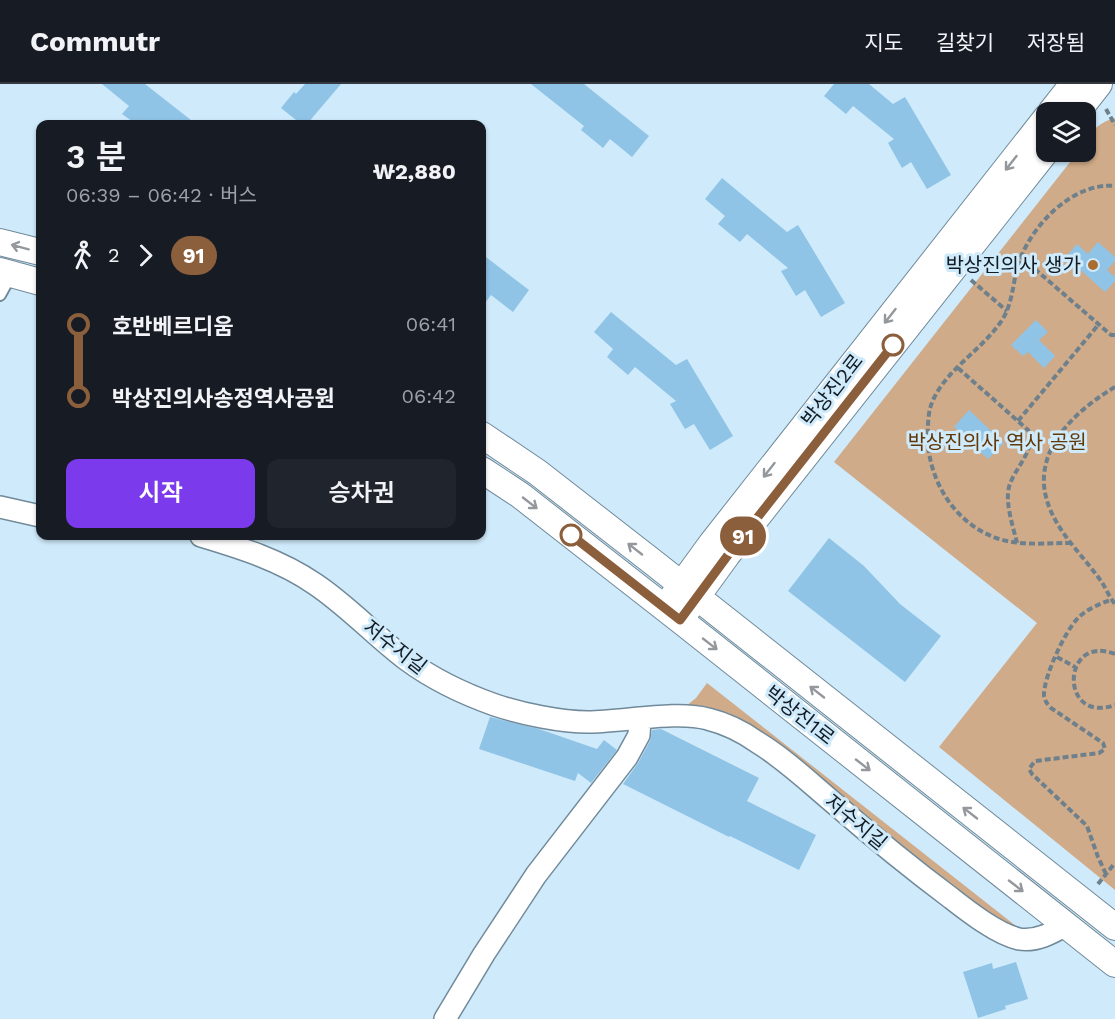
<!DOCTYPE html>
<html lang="ko">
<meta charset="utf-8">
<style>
:root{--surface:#171b24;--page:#20242c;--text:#f1f3f6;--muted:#9ea1a6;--line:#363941;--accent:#7c3aed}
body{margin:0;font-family:"Work Sans","Noto Sans KR",sans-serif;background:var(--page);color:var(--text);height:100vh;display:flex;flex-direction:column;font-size:22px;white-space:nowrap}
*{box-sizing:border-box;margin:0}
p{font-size:20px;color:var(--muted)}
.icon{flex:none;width:33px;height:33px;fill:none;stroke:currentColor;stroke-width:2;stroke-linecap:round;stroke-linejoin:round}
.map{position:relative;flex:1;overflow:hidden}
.side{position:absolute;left:36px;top:36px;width:450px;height:420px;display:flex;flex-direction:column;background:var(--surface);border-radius:12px;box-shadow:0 2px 4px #0004}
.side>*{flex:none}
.badge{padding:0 12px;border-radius:20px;font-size:21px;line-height:39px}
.tools{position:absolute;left:1036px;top:18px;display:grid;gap:12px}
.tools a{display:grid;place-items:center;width:60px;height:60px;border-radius:12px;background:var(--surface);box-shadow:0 2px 4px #0004;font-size:30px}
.map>.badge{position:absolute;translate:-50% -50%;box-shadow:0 0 0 3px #fff}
.legs{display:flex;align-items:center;gap:9px;height:66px;padding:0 30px;font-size:20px}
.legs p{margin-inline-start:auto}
.summary{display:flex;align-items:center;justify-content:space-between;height:102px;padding:0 30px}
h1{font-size:33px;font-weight:600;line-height:45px}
.button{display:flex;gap:12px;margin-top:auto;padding:12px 30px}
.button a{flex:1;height:69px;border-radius:12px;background:var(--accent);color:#fff;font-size:24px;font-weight:600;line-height:69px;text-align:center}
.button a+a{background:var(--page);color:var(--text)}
ul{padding:0 30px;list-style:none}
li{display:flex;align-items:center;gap:21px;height:72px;font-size:22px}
li i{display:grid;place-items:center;width:9px;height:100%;margin:0 8px;background:currentColor}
li i::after{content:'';width:15px;height:15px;margin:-8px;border:4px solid;border-radius:50%;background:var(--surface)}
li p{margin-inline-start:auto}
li:first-child i{background:linear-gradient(#0000 50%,currentColor 0)}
li:last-child i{background:linear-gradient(currentColor 50%,#0000 0)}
header{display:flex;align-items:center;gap:36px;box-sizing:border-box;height:84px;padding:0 30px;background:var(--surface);border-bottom:2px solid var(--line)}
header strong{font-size:28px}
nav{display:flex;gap:33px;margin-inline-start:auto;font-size:21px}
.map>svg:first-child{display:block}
</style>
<header>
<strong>Commutr</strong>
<nav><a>지도</a><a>길찾기</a><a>저장됨</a></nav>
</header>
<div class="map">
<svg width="1115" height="935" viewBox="0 0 1115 935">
<rect width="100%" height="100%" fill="#cfeafb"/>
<path fill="#d0ab89" d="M1115 34V806L939 663 1037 539 834 378 1078 68H1086C1086 49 1098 39 1115 34Z
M707 599 1016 842 1015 844 998 837 686 622 696 614Z"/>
<path fill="#8fc4e6" d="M102 0H145L196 40H136L122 30 129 22Z
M305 0H341L307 40H301L281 24 294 8 296 10Z
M531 0H584L649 52 632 73 610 55 603 64 581 46 584 42Z
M834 0H869L893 20 905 13 951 91 927 105 911 78 902 84 888 59 894 55 853 22 846 30 824 12Z
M722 94 787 148 798 141 845 219 821 233 805 206 796 212 781 187 788 184 747 150 740 158 718 140 725 132 705 115Z
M1098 158 1115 173V177L1107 186 1115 193V197L1105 208 1066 173 1077 160 1088 170Z
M482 170 529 206 513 228 491 211 482 223Z
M611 228 676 281 687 275 733 352 710 366 694 340 685 345 670 320 676 317 635 283 628 291 607 273 613 265 594 248Z
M1036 236 1048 248 1039 256 1055 272 1044 284 1028 268 1023 272 1011 261Z
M969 326 1004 359 988 375 954 343Z
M829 454 864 482 900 520 941 552 905 598 788 507Z
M490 633 539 645 597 665 604 656 617 666 591 699 578 689 575 697 479 665Z
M661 645 759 694 747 717 816 751 799 786 730 752 729 753 623 700 638 679 650 657 652 646Z
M1016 878 1028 915 1005 922 1006 925 978 934 963 888 992 879 993 885Z"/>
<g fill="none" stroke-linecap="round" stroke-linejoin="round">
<defs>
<path id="service" d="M0 211 11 191"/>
<path id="minor" d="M0 423 40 432
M201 452C241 464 280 476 315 500 348 522 375 552 407 576 434 596 464 610 495 621 522 630 561 638 588 638 623 638 677 626 708 635 724 639 743 648 757 658 785 675 810 699 835 720 873 753 911 784 951 814 969 828 997 850 1019 855 1036 858 1052 849 1066 841
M445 935 484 870 536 791 627 673 639 651 640 635"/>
<path id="tertiary" d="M1051 28 1073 0
M1077 28 1099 0
M0 158 40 168
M0 187 40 198
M482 351 537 388 654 479 1115 843
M482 386 520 411 680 536 1115 880
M672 514 712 459 1047 33
M687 526 727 471 1047 66"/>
</defs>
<use href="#service" stroke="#718a9a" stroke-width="14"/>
<use href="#minor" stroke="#718a9a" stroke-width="24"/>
<use href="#tertiary" stroke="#718a9a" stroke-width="28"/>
<path stroke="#6e808b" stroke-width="4" stroke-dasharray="6 3" stroke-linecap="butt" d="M1106 25 1115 41
M1021 173 1111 251H1115
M971 196 1007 227
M958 284 1028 346C1037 366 1014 384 1009 403 1005 420 1013 442 1017 459
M1115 303C1073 328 1027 371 1050 425 1061 452 1084 473 1101 497 1106 504 1109 513 1115 520
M1018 337 1099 240
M1071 459C1048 459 1022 462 999 455 953 440 925 392 928 345 928 334 929 324 934 314 948 285 981 266 1000 239 1014 220 1012 197 1020 175 1034 139 1074 98 1115 102
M1115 570C1061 549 1059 641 1115 621
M1057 573 1075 583
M1106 790 1098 773 1087 742 1032 690 1029 685 1035 677 1099 669 1105 665 1103 659 1051 624C1047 620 1045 617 1044 612 1043 594 1065 547 1078 534 1087 525 1099 520 1111 516
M1098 800 1115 779"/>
<use href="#service" stroke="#fff" stroke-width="10"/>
<use href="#minor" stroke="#fff" stroke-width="21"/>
<use href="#tertiary" stroke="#fff" stroke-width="26"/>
</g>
<defs><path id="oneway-shaft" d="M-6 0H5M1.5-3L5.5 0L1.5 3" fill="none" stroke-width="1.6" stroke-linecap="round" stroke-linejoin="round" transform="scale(1.5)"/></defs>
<g stroke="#94989c">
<use href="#oneway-shaft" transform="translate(1011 79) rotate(128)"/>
<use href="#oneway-shaft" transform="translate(20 163) rotate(-165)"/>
<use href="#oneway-shaft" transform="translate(890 232) rotate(128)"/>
<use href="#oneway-shaft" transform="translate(769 386) rotate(128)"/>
<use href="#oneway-shaft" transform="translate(530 419) rotate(38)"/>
<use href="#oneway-shaft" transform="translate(635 465) rotate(-142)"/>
<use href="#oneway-shaft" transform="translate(710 560) rotate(38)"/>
<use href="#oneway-shaft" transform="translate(817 608) rotate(-142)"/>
<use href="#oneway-shaft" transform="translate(863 681) rotate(38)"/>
<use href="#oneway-shaft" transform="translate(970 729) rotate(-142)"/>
<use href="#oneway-shaft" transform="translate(1016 802) rotate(38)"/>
</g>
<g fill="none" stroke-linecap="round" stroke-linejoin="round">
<defs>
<path id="line-1" d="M571 451 680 536 728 471 893 261"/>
</defs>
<use href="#line-1" stroke="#fff" stroke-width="14"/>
<use href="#line-1" stroke="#8b5e3c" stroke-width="9"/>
</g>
<circle fill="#a96d30" stroke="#cfeafb" stroke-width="2" cx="1093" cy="181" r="6"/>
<g fill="#fff" stroke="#8b5e3c" stroke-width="3">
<circle cx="893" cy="261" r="10"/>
<circle cx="571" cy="451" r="10"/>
</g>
<g text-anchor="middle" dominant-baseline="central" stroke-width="6" stroke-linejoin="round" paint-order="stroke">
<g font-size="20" fill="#121b22" stroke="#cfeafb" text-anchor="end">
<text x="1081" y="181">박상진의사 생가</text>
</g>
<g font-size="20" fill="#121b22" stroke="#cfeafb">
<text transform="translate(832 306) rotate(-52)">박상진2로</text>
<text transform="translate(395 563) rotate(38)">저수지길</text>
<text transform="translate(800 631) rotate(38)">박상진1로</text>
<text transform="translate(856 738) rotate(40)">저수지길</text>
</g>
<g font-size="20" fill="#613806" stroke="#cfeafb">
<text x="997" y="358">박상진의사 역사 공원</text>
</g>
</g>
</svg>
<div class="tools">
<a><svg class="icon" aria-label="layers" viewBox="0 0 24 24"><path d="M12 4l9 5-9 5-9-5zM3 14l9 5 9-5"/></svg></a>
</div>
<b class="badge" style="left:743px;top:452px;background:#8b5e3c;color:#fff">91</b>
<section class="side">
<div class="summary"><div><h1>3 분</h1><p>06:39 – 06:42 · 버스</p></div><b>₩2,880</b></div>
<div class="legs"><svg class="icon" aria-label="walk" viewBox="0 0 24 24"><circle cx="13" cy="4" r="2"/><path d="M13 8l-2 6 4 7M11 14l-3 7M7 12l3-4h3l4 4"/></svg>2<svg class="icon" aria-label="forward" viewBox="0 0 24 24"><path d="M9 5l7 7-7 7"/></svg><b class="badge" style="background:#8b5e3c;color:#fff">91</b></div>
<ul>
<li><i style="color:#8b5e3c"></i><b>호반베르디움</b><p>06:41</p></li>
<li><i style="color:#8b5e3c"></i><b>박상진의사송정역사공원</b><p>06:42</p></li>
</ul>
<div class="button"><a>시작</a><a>승차권</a></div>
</section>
</div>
